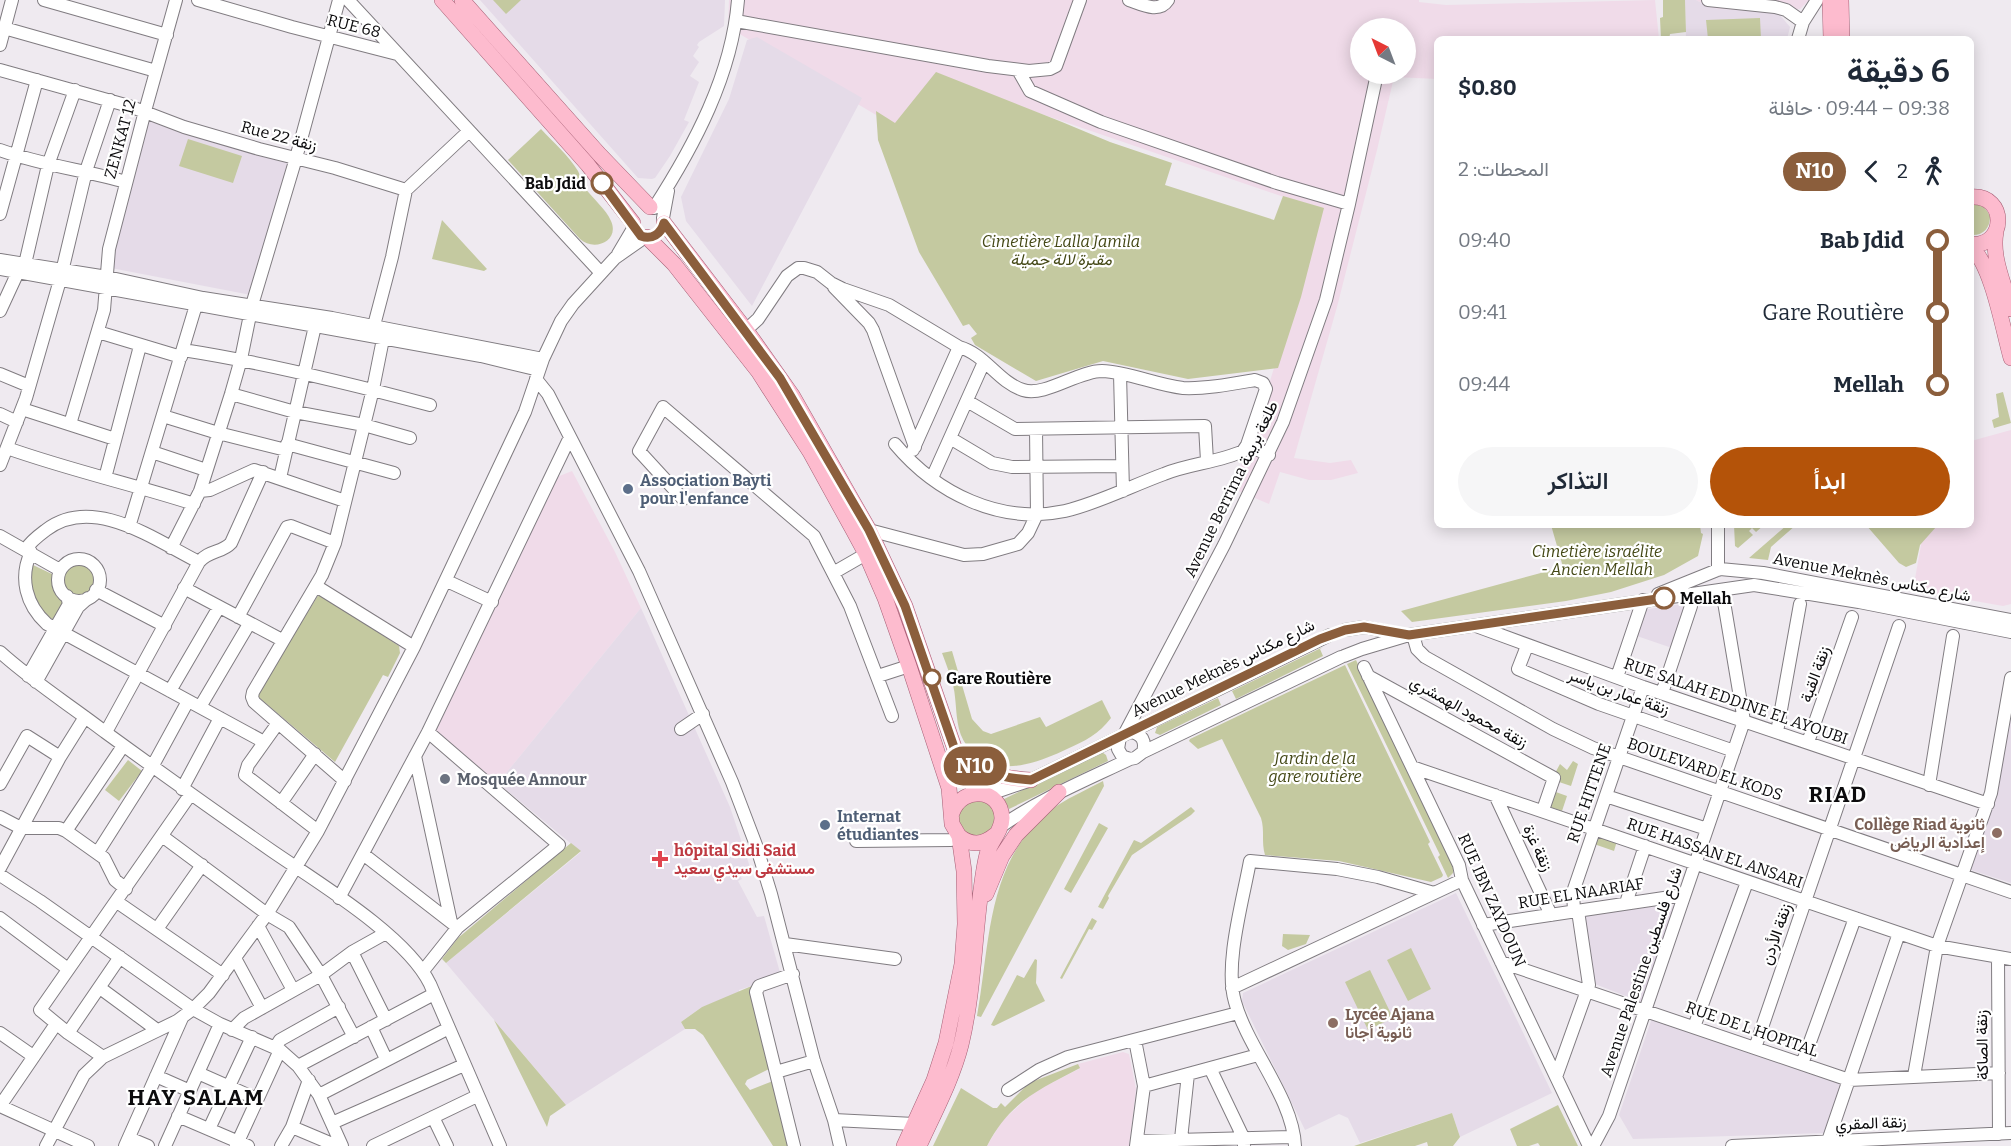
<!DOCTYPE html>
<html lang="ar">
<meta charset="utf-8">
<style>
:root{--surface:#fff;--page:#f6f6f7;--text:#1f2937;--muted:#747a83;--accent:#b45309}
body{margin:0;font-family:Bitter,Vazirmatn,serif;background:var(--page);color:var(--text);direction:rtl;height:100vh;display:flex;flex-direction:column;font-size:22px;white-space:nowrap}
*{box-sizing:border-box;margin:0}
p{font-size:20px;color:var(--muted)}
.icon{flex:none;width:33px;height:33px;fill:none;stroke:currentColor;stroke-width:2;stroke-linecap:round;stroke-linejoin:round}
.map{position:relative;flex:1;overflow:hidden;direction:ltr}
.drawer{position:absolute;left:1434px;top:36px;width:540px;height:492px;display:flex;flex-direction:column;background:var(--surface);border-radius:9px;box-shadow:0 3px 15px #0003;direction:rtl}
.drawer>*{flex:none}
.badge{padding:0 12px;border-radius:20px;font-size:21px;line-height:39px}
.needle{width:39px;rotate:318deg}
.buttons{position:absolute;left:1350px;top:18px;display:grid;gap:12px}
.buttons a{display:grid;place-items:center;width:66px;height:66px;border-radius:50%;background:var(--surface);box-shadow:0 3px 15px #0003;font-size:30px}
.map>.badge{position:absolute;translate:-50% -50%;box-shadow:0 0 0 3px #fff}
.legs{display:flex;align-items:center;gap:9px;height:66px;padding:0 24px;font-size:20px}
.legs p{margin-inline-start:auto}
.head{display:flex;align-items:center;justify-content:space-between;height:102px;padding:0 24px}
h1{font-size:33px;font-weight:600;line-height:45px}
.cta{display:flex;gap:12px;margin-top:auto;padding:12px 24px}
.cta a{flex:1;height:69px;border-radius:36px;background:var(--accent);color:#fff;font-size:24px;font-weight:600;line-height:69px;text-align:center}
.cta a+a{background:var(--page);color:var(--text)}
ul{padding:0 24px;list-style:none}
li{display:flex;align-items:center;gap:21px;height:72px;font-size:22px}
li i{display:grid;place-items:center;width:9px;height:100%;margin:0 8px;background:currentColor}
li i::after{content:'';width:15px;height:15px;margin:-8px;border:4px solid;border-radius:50%;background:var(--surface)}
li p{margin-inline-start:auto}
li:first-child i{background:linear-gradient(#0000 50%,currentColor 0)}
li:last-child i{background:linear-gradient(currentColor 50%,#0000 0)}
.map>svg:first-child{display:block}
</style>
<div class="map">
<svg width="2011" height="1146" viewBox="0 0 2011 1146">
<rect width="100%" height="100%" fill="#efeaf0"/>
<path fill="#f0dbe9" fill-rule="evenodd" d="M729 0H1419V2L1446 5 1655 0 1659 39H1437V79L1394 77 1377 150 1337 307 1294 458 1330 463 1351 460 1358 473 1331 480H1309L1280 472 1269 504 1231 488 1253 437 1322 210 939 79 898 128 728 27ZM1360 28H1406V74H1360Z
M1696 0H1809L1800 9 1773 12 1719 9 1709 7Z
M2011 430V604L2003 606 1913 590 1921 545 1915 525H1971V441Z
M572 471 615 552 641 608 498 783 436 731 557 477Z
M1123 1052 1129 1054 1136 1089 1129 1146H987L1002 1121 1034 1092 1079 1069 1078 1064Z"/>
<path fill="#e5dbe8" d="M480 0H725L724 26 699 42 697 45 699 47 693 56 699 62 690 76 699 82 684 120 689 122 670 156 655 178 652 179 638 178Z
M1685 0H1696L1709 7 1719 9 1773 12 1780 15 1790 27 1787 39H1686Z
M757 37 862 98 752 306 686 221 681 197 729 99 747 40Z
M149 121 282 162 283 160 288 161 251 295 111 268Z
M1682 604 1685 607 1672 648 1634 635 1642 610Z
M641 608 730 807 750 867 738 872 742 879 738 881 757 917 764 916 781 976 739 990V993L702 1007 681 1022 685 1029 566 1105 446 963 581 852 498 783Z
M2011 714V883L1971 870 1996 796Z
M1456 893 1552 1093 1460 1137 1452 1113 1360 1143 1348 1118 1339 1114 1305 1130 1242 1001 1243 993Z
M1671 902 1673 908 1641 1002 1595 984 1584 916Z
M1652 1018 1842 1083 1825 1133 1633 1139 1619 1115Z"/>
<path fill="#c4c9a0" d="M493 0H521L506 14Z
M1663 0H1685L1686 32 1670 34 1669 39H1661L1660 18 1663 17Z
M1760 18 1761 39H1708L1706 20Z
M936 72 1062 122 1110 142 1172 163 1165 185 1274 220 1283 196 1324 208 1301 297 1278 368 1188 379 1103 361 1036 381 975 345 971 338 977 334 969 324 963 326 919 252 878 140 876 111 895 123Z
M541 129C553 142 569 156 578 171 581 177 581 183 585 188 593 199 606 209 611 221 620 241 594 252 580 239L508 160Z
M188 139 242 156 233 183 179 166Z
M1971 205C1980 203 1987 208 1990 217 1990 228 1983 236 1971 235Z
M442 220 487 269 484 271 432 259Z
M2003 392 2011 423 1994 428 1992 420 1999 417 1996 394Z
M1551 525H1700L1701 533 1703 534 1698 556 1664 575 1611 592 1566 601 1412 622 1401 611 1563 567Z
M1734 525H1764L1756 532 1752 528 1749 531 1753 535 1738 548 1735 546Z
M1787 525H1796L1771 547 1768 560 1749 558Z
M1866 525H1935L1936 527 1920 545 1916 563 1906 567 1899 563Z
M62 579a17 17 0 1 1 34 0a17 17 0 1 1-34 0Z
M33 565 54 575C55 589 59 592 64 603L53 619C33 612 28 583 33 565Z
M319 594 399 646 400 653 388 677 383 675 335 762 256 695Z
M1323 647 1320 649 1323 656 1236 699 1232 691Z
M952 651 972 719 983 731 991 734 1040 717 1046 727 1102 700 1111 718C1099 734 1085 741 1067 749 1035 764 993 780 967 746 956 731 957 714 955 697 954 683 947 667 942 653Z
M1356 660 1453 865V873L1448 878 1438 857 1440 855 1347 664Z
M1345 665 1430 842 1428 844 1443 875 1442 877 1431 882 1339 861 1265 855C1261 842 1265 831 1261 818L1222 739 1198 749 1189 741 1190 739Z
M1218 698 1221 705 1160 735 1155 733 1157 727Z
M1102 752 1106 755 1108 761 1009 809 1004 799Z
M128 760 142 771 119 801 105 790Z
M1573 761 1578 764 1571 786 1556 781 1554 775 1560 764 1567 770Z
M1103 781 1104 786 981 1017 977 1016C991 939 986 855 1058 805 1072 796 1088 789 1103 781Z
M1553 791 1567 796 1562 811 1547 806Z
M959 818a18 18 0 1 1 36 0a18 18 0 1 1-36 0Z
M1191 807 1195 811 1191 815 1132 855 1108 896 1109 898 1103 909 1098 907 1134 840 1141 843Z
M1099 823 1108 828 1071 893 1064 889Z
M1597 835 1617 841 1614 851 1594 844Z
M571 843 581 851 446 963 442 959 458 938Z
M1092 918 1097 921 1092 930 1089 929 1062 979 1060 978Z
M1283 934 1310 935 1306 944 1288 950 1282 946Z
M1411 948 1431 989 1408 1001 1387 960Z
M1035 959 1037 960 1036 983 1045 1001 994 1026 991 1025 1017 975 1024 978Z
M1370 970 1393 1018 1368 1030 1345 982Z
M754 985 750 994 769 1069 747 1080 745 1084 750 1090 773 1081 789 1146H773L703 1035 695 1029H685L681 1022 702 1007Z
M494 1020 566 1105 550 1116 547 1127Z
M1078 1064 1080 1068C1038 1090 1010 1102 987 1146H933L961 1088 993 1108H997L1001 1103 1005 1107 1029 1083Z
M1558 1105 1578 1146H1540L1538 1143 1529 1146H1517L1510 1129Z
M1452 1113 1460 1137 1453 1146H1428L1427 1142 1415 1146H1354Z"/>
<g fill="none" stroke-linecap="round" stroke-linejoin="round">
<defs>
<path id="minor" d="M44 0 167 35
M198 0 292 27 397 54
M348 0 601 273
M1129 0C1141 4 1159 14 1168 0
M1708 0 1775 7 1786 10 1803 22
M736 21 988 66 1029 71 1050 69 1056 66 1080 0
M4 28 156 71
M1798 39 1803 22 1817 0
M0 45 12 0
M0 70 129 106 184 127 259 149 335 168 406 190
M1018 70 1030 91 1101 122 1277 183 1349 204
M0 150C41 165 84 170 126 182
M654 208C694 146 732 75 738 0
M0 214 37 80
M663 218 668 191
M618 254 634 227
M0 260 107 277 203 298 332 318 543 359
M25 264 48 165 75 90
M0 269 481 356 539 370
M834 287 869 323 873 330 915 447
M0 311 18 272
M746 330 758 319 787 276 798 268H804L817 272 831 283 843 289 889 305 959 347C985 354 998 382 1023 390 1045 397 1078 371 1102 371 1129 372 1156 385 1183 388 1206 389 1232 384 1255 380L1263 383 1266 389 1247 445 1243 451C1220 462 1188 464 1164 474 1131 486 1099 503 1065 511 1000 525 936 493 895 444
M98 332 181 357
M372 333 392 257 406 190 469 131
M183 350C267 363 348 383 430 405
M0 374 29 386
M1120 374 1123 491
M536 379 548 394 639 571 732 782 756 845 771 894 814 1061 834 1120 840 1146
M231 394 295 412 364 425 410 438
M967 401 1015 429 1205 426 1207 461
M22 409 115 439
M0 414 17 422
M163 416 218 433 286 450
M70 424 104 310 109 249 145 111 176 0
M950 438 992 463 1012 467 1122 466
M287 444 394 473
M1247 445 1269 455
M7 448C69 470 132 484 194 504
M913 450 959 347
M152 452 206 470
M0 465 26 398 60 280 86 171 110 100
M105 478 140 346
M280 478 315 326
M932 478 984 362
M200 491 210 490 254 470 345 501
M683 499 639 451 663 407 814 536 850 606 892 716
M129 527 196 305
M869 530 964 555 983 554 1018 544 1028 533 1037 514 1036 429
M0 536 60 570
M171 548 200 491 231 394 241 359 252 305 296 158 339 0
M26 549C31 541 38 536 46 530 93 494 155 540 199 562
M31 552C19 578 26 605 47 624L264 742
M58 580a21 21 0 1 1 42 0a21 21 0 1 1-42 0Z
M1718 570V525
M833 573 866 554
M447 581 492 602
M316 586 414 647
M184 588 282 640
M96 590 165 626
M1658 594 1720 569 1763 573 2011 620
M238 617 287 527 291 526 335 543
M1476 626 1643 687 1988 804
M1345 630 1364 627 1405 635
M1413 635 1417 649 1425 657 1553 729 1593 748 2011 892
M1527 646 1518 669 1599 704 1734 751
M0 652C33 682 70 705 105 732 160 772 216 812 272 851 317 882 407 936 430 984L500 1146
M1344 656 1362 649 1409 635 1754 585 1859 602 2011 632
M1364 667 1459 865 1462 880 1589 1146
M28 676 69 604 67 596
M878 676 909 666
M1368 676 1554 778 1543 810
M1617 677 1643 600
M36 682 78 607 88 598
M170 691 219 607
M1662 693 1691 606V594
M200 707 249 624
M278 723 248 765 245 775 318 831
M681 729 703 714
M106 732 199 562C209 550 222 553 231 543L263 472
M1131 732C1142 734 1146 741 1143 752
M1777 732 1800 604
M1125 733 1224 545 1283 422 1326 300 1349 204 1377 74
M1120 737 1118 749 1122 756 1130 759
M1808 742 1852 617
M415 756 451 922
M1412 767 1937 946 2011 959
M345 781 254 702 252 697 253 692 322 575 335 543 373 389 383 339
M0 784 27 736 60 757
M1929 785 1953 636
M182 789 220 718
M987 795 1031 780 1330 635
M1495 795 1551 915
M1606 796 1707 829
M281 803 315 754
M0 817 21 828H59L66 831 104 858 115 880 126 889
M1000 827C1040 799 1086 780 1130 759L1135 758 1143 752 1341 657
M66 831 123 746
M162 836 267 914 289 927 321 975 354 1037
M856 841 951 840 959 836
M98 852 152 767 188 701
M363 854 452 923
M0 868 60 757 85 717
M0 875 40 901 193 1009 220 1024 280 1050 298 1066 319 1095 342 1146
M339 898 428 732 570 437
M117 902 223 975
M1626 903 1645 846
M1574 911 1573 892 1643 687
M0 918 68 969
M1483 925 1684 895
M258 926 293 990
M157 929 202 865
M785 944 895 959
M352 952 386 1020
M1998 957 1999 1134
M235 958 262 1008
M1501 962 1849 1080 1999 1073
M423 971 458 927 559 845 428 732
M793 974 759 986 756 992 794 1146
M100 988 157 1030
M1232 988 1462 880
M371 1027 386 1059
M1694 1027 1747 882
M232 1030 244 1018 321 975 352 952 386 933
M0 1033 33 1056
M68 1033 120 957
M1135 1040 1144 1086 1136 1146
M275 1048 280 1040 339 1007
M1755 1048 1899 626
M103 1057 68 1033 40 1010 190 795
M1802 1064 1855 918
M298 1066 434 994
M1210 1068 1244 1139V1145
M776 1072 814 1061
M198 1073 257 1099
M156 1076 190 1091
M1914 1076 1937 946 1991 793 2011 678
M1556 1077 1589 985 1578 911
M1144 1086 1258 1055
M1008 1090 1039 1070 1068 1057 1238 1013
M319 1095 449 1028
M0 1106 56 1024
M0 1106 88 1146
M178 1116 248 1146
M433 1117 447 1146
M834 1120 914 1124
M332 1123 464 1065
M292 1127 337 1146
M209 1129 252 1037
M129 1138 148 1146
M1181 1139 1188 1074
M1137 1141 1294 1137
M1828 1141 1899 933
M46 1146 84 1075 103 1057 177 1021 193 1009 209 993 267 914 318 831 414 647 525 412 543 359 561 321 573 304 615 258 645 237
M125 1146 182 1018
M165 1146 220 1024
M236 1146 280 1050
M281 1146 292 1127 309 1080
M373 1146 477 1096
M1295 1146C1293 1098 1248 1049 1235 1002 1224 965 1243 900 1250 861L1337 869 1378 877 1434 893
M1593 1146 1609 1116 1744 721 1722 590
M1732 1146 2011 1133"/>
<path id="major" d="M442 0 588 165 633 223
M462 0 599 154 650 207
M1830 0 1831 39
M1841 0 1842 39
M1971 197C2008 194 2006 248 1971 244
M664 223 746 330 792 395 869 530 905 606 961 767 968 779 981 794
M1996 232C1991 257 2005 286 2011 309
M647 237 674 264 758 371 810 452 853 530 866 554 885 598 909 666 949 788 952 824 959 836 964 871 965 924 962 964 946 1043 934 1080 904 1146
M1971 247C1992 265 2003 330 2011 358
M957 753C984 772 998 778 1031 780
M959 836C971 846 983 845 995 835
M986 894 1002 856 1016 835 1059 792
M919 1146C934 1113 952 1080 961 1045 975 987 974 928 984 869 985 863 986 857 988 851 992 840 1002 830 1002 818 1001 788 962 785 952 813"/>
</defs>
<use href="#minor" stroke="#807c81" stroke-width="14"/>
<use href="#major" stroke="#a76076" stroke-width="16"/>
<use href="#minor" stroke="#fff" stroke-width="12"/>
<use href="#major" stroke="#fdbbce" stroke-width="15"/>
</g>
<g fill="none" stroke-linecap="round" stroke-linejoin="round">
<defs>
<path id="line-1" d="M602 183 641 236C652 240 661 234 664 223L780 378 869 530 905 606 956 753C983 772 998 778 1031 780L1320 639 1345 630 1364 627 1409 635 1664 598"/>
</defs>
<use href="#line-1" stroke="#fff" stroke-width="14"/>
<use href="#line-1" stroke="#8b5e3c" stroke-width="9"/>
</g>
<g fill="#fff" stroke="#8b5e3c" stroke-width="3">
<circle cx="602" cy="183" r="10"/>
<circle cx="1664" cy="598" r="10"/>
<circle cx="932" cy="678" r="8"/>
</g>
<g fill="#5c6f8a" stroke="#fff" stroke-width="2">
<circle cx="628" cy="489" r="6"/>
<circle cx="825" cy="825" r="6"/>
</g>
<circle fill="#6b7280" stroke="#fff" stroke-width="2" cx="445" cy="779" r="6"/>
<g fill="#8d6e63" stroke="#fff" stroke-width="2">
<circle cx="1997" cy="833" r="6"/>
<circle cx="1333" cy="1023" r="6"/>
</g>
<path fill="#e0444e" stroke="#fff" stroke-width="2" d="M657 850h6v6h6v6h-6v6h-6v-6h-6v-6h6z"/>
<g text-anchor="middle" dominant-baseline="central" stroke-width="4.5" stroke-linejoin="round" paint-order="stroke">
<g font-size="16" fill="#0c0b0d" stroke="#fff">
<text transform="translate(354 26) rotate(14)">RUE 68</text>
<text transform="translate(279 136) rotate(15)">Rue 22 زنقة</text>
<text transform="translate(120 139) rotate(-75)">ZENKAT 12</text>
<text transform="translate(1231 489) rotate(-64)">Avenue Berrima طلعة بريمة</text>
<text transform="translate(1872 577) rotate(11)">Avenue Meknès شارع مكناس</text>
<text transform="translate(1223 668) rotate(-26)">Avenue Meknès شارع مكناس</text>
<text transform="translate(1815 674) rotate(-70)">زنقة القبة</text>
<text transform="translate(1619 692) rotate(20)">زنقة عمار بن ياسر</text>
<text transform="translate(1736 701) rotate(19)">RUE SALAH EDDINE EL AYOUBI</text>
<text transform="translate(1469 712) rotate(29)">زنقة محمود الهمشري</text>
<text transform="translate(1705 769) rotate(19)">BOULEVARD EL KODS</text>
<text transform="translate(1589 793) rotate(-71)">RUE HITTENE</text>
<text transform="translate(1538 848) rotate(65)">زنقة غزة</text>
<text transform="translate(1715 853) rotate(19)">RUE HASSAN EL ANSARI</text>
<text transform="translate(1581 893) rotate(-9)">RUE EL NAARIAF</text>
<text transform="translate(1492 900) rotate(66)">RUE IBN ZAYDOUN</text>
<text transform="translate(1776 934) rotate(-71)">زنقة الأردن</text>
<text transform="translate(1641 972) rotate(-71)">Avenue Palestine شارع فلسطين</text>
<text transform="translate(1752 1029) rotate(19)">RUE DE L HOPITAL</text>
<text transform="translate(1982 1045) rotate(-91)">زنقة الصاكة</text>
<text transform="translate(1871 1123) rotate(-2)">زنقة المقري</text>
</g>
<g font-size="16" font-weight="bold" fill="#0c0b0d" stroke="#fff" text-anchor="start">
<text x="586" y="183" text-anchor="end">Bab Jdid</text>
<text x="1680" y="598">Mellah</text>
<text x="946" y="678">Gare Routière</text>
</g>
<g font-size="16" font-style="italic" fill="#444816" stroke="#fff">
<text x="1061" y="241">Cimetière Lalla Jamila<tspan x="1061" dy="18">مقبرة لالة جميلة</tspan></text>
<text x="1597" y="551">Cimetière israélite<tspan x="1597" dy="18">- Ancien Mellah</tspan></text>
<text x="1315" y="758">Jardin de la<tspan x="1315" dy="18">gare routière</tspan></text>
</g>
<g font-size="16" font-weight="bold" fill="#4e5e75" stroke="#fff" text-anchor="start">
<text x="640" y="480">Association Bayti<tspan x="640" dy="18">pour l'enfance</tspan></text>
<text x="837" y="816">Internat<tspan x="837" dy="18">étudiantes</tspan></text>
</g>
<g font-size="16" font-weight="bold" fill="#5b616d" stroke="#fff" text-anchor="start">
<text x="457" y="779">Mosquée Annour</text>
</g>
<g font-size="16" font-weight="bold" fill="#785e54" stroke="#fff" text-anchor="end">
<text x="1985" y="824">Collège Riad ثانوية<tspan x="1985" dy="18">إعدادية الرياض</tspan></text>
<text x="1345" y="1014" text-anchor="start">Lycée Ajana<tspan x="1345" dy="18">ثانوية أجانا</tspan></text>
</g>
<g font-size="16" font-weight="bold" fill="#be3a42" stroke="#fff" text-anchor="start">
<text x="674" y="850">hôpital Sidi Said<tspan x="674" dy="18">مستشفى سيدي سعيد</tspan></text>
</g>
<g font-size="22" font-weight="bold" letter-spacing="1.5" fill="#0c0b0d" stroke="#fff">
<text x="1838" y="794">RIAD</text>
<text x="196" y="1097">HAY SALAM</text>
</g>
</g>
</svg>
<div class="buttons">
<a><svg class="needle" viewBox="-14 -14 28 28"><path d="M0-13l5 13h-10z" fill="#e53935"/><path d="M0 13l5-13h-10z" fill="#747a83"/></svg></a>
</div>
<b class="badge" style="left:975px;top:766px;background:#8b5e3c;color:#fff">N10</b>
<section class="drawer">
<div class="head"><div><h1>6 دقيقة</h1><p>09:38 – 09:44 · حافلة</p></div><b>$0.80</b></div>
<div class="legs"><svg class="icon" aria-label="walk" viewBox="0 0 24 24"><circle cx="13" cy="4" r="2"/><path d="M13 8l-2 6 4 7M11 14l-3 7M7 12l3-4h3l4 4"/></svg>2<svg class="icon" aria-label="back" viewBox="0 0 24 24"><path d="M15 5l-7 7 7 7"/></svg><b class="badge" style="background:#8b5e3c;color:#fff">N10</b><p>المحطات: 2</p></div>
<ul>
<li><i style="color:#8b5e3c"></i><b>Bab Jdid</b><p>09:40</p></li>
<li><i style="color:#8b5e3c"></i><span>Gare Routière</span><p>09:41</p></li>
<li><i style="color:#8b5e3c"></i><b>Mellah</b><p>09:44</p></li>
</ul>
<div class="cta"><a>ابدأ</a><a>التذاكر</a></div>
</section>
</div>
